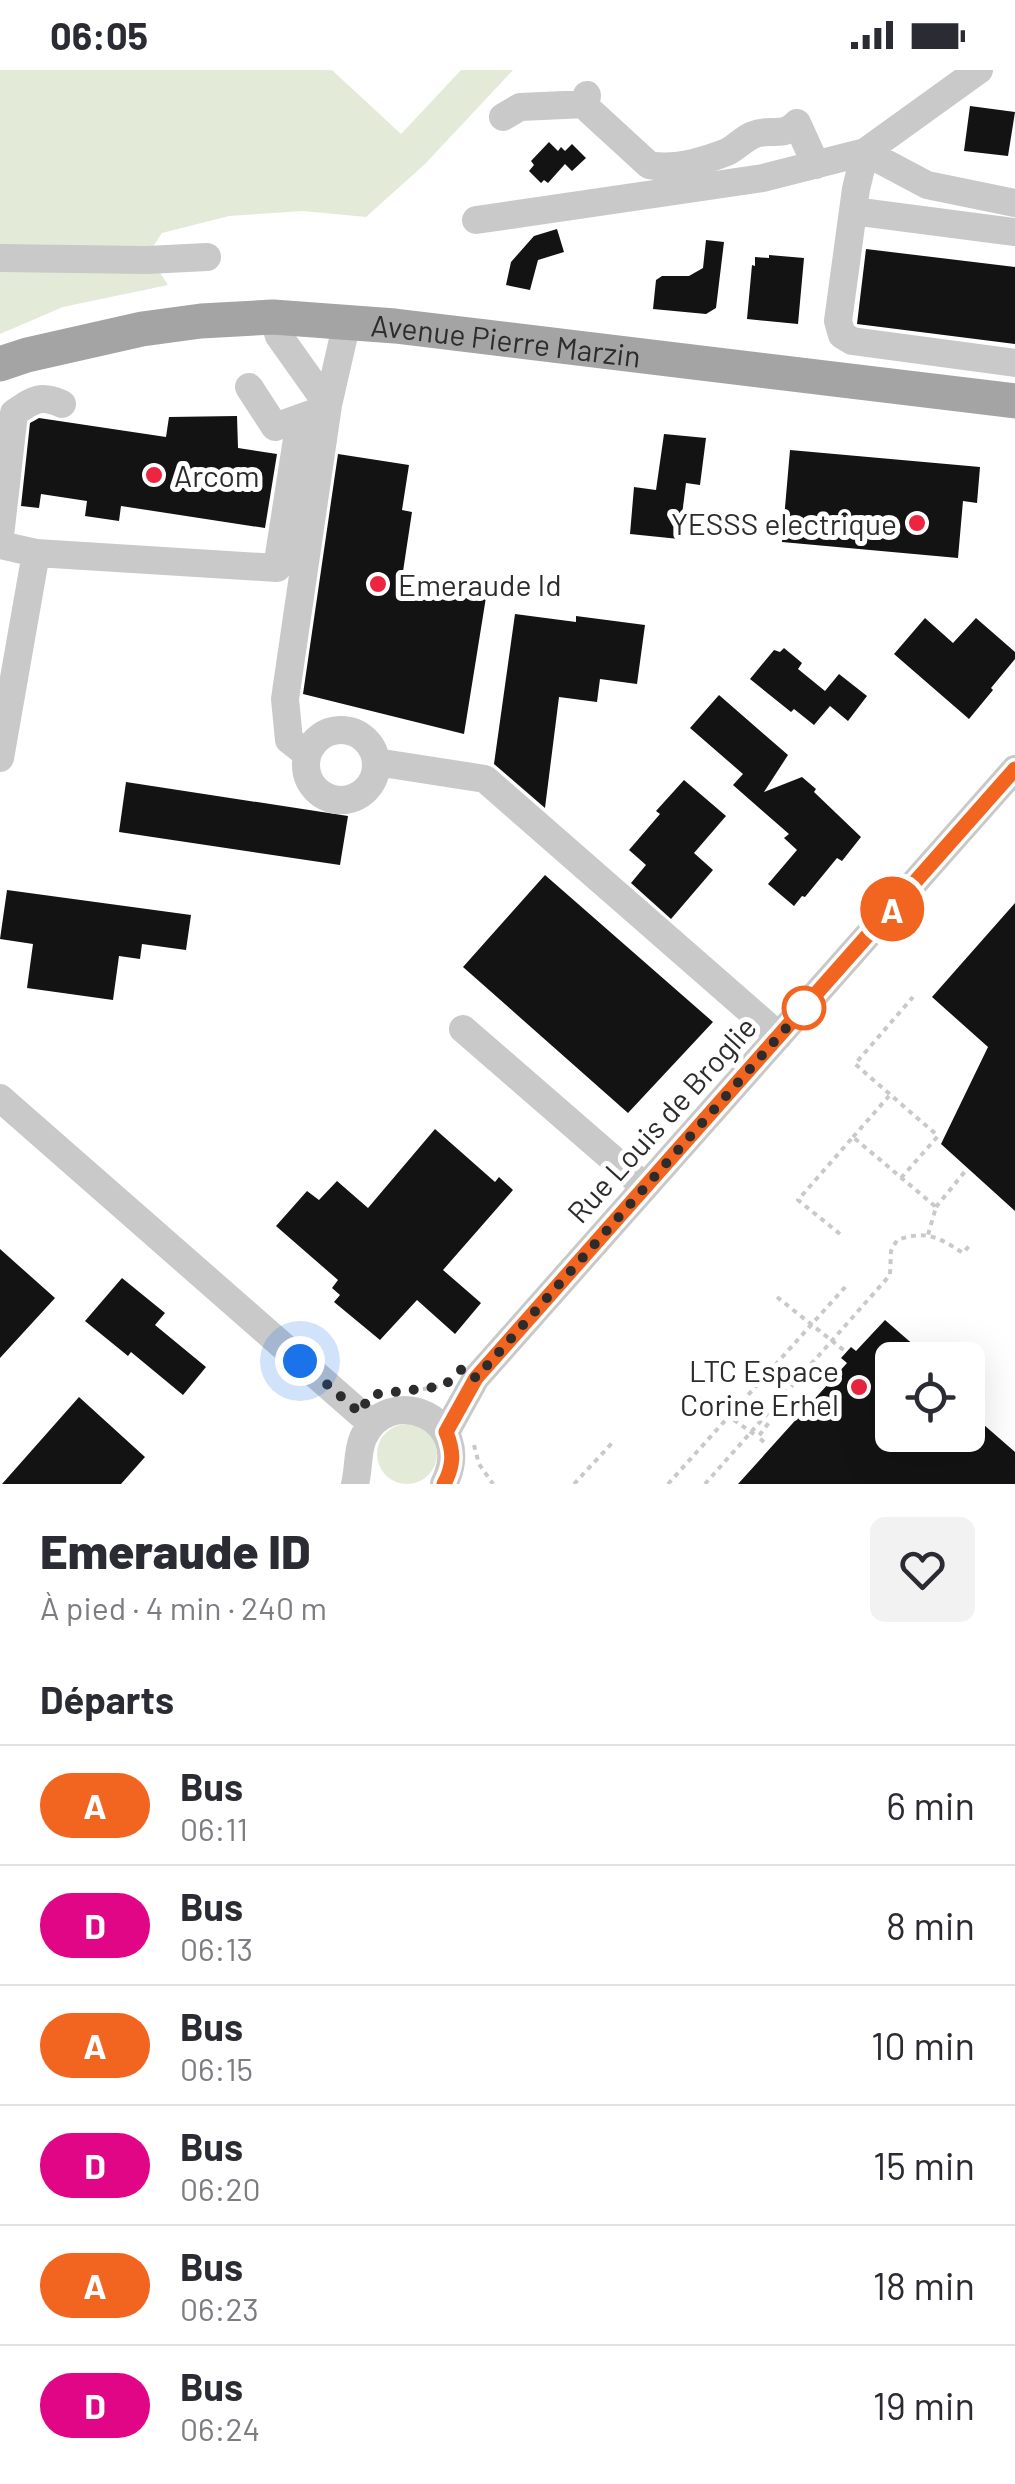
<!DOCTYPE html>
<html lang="fr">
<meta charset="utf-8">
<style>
:root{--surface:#fff;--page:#f2f2f3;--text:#2b2b33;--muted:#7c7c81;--line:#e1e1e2}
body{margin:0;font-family:Barlow,sans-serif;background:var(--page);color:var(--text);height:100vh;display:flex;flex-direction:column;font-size:38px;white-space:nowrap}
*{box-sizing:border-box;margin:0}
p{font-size:32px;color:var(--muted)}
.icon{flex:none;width:55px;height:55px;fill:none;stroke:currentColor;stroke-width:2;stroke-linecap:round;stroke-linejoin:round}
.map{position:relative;height:1414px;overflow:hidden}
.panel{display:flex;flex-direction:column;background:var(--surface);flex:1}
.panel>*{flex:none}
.badge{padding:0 20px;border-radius:32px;font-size:35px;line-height:65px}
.tools{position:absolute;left:875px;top:1272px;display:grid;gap:20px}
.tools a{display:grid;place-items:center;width:110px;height:110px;border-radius:15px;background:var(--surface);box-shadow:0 10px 40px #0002;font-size:50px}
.you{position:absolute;width:50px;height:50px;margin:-25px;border:8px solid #fff;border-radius:50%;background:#1a73e8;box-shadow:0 0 0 15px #1a73e833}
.map>.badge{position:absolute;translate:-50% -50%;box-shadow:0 0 0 5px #fff}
h2{padding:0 40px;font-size:38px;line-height:90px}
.round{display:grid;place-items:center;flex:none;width:105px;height:105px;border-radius:15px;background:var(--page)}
.overview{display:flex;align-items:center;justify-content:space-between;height:170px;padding:0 40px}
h1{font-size:48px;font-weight:800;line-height:75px}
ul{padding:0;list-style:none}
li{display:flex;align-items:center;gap:30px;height:120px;padding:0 40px;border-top:2px solid var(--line)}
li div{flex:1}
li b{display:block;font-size:38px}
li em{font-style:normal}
li .badge{min-width:110px;font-weight:700;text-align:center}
.status{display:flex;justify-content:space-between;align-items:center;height:70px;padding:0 50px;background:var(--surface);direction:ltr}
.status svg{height:28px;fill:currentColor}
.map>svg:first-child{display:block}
</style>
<div class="status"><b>06:05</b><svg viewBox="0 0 49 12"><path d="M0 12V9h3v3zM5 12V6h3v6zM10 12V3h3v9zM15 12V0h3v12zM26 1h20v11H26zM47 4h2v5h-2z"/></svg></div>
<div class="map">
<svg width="1015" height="1414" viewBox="0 0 1015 1414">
<rect width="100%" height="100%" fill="#fff"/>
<path fill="#e3ebd8" d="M0 0H332L401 64 461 0H513L425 94 366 147 303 141 229 146 162 163 148 184 0 187Z
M155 195 168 215 63 237 0 264V197Z
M377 1384a30 30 0 1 1 60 0a30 30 0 1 1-60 0Z"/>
<path fill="#131313" d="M970 36 1015 42 1008 86 964 81Z
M549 72 558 81 561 77 565 81 572 74 586 88 572 101 565 94 548 113 544 110 541 113 529 101 534 95 531 91Z
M557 159 564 182 538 190 530 220 506 215 511 192 534 166Z
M706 170 724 172 716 238 706 244 653 239 656 210 662 206H689L703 198Z
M866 179 1015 197V274L857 254Z
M769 185 804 188 798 254 747 249 752 195 755 196V187L769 188Z
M237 346 238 378 277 384 265 458 121 436 119 451 85 446 87 431 41 424 39 438 21 436 30 353 39 348 166 367 169 347Z
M664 364 706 368 700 415 686 413 679 469 630 464 634 417 656 420Z
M790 380 980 397 977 433 963 431 958 488 782 472Z
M338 384 409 395 402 440 412 442 402 508 487 521 464 664 303 624Z
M515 544 576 552V546L645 555 637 614 600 609 597 632 559 627 545 738 494 694Z
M925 548 953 573 976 548 1015 582V589L991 618 993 620 969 649 894 584Z
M784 578 802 593 798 599 825 621 839 604 867 626 848 651 830 636 814 655 794 639 791 642 750 609 774 580 780 582Z
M719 625 788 685 764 722 802 707 816 719 814 722 861 767 842 791 837 788 805 827 802 826 794 836 768 814 797 780 784 768 789 764 733 715 743 704 690 658Z
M684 710 726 746 694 783 713 800 671 849 631 813 646 795 629 780 660 744 656 741Z
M126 712 348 746 340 795 119 762Z
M545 805 713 952 628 1043 463 897Z
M7 820 191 845 186 880 142 874 140 889 119 886 113 930 27 918 33 874 0 869Z
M1015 833V1141L941 1074 988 977 932 927Z
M435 1059 495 1112 499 1107 513 1120 443 1200 481 1233 455 1264 417 1230 380 1270 334 1232 340 1225 332 1218 338 1210 276 1156 307 1121 319 1130 337 1111 368 1138Z
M0 1179 55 1228 0 1288Z
M122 1208 165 1243 155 1255 206 1297 183 1325 131 1282 128 1286 85 1251Z
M885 1250 931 1290H892V1365H968V1341L1015 1382V1414H738L847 1293 841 1288 851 1277 856 1281Z
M79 1327 145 1387 121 1414H2Z"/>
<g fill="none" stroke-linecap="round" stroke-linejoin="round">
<path stroke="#c9c9c9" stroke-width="4" stroke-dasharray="5 5" stroke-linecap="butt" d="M853 1067 889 1026
M901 1108 938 1066 855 994 913 927
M936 1137 967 1099
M840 1164 798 1130 853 1067 936 1137 928 1165
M777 1227 846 1282
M423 1319 443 1316
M691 1324 713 1335 758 1367
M764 1372 758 1367 780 1338 776 1334
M474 1375 479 1394 493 1414
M574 1414 613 1372
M668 1414 847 1215
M705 1414 890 1205 891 1181 897 1170C927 1160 938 1167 963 1183L969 1176"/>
<path stroke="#c9c9c9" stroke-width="28" d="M587 25 586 34 589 40 649 95C673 100 704 91 727 82 736 78 743 69 753 65 771 57 782 69 797 53L816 95
M503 47 520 37 586 34
M865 82 856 119 838 251 842 265 852 271 1015 293
M865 82 927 115 1015 133
M853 141 1015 162
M476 150 763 108 865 82 979 0
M0 188 147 190 207 187
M273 247 279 266 328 335
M249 317 275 357 314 343
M0 466 14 343C33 330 40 324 62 334
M0 475 36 483 0 688
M36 483 277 498 300 350
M306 695a35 35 0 1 1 70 0a35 35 0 1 1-70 0Z
M307 684 289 670 285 629 328 335 347 252
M376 692 485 709 779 966
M463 959 645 1117
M0 1028 372 1354
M446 1362 476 1308 1015 699
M355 1414C359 1399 357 1382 363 1368 388 1312 477 1347 444 1414"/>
<path stroke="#a4a4a4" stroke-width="35" id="s1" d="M0 294 27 285 142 259 201 251 273 247 395 256 1015 331"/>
</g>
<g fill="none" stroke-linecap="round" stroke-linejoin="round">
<defs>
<path id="line" d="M444 1414C454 1395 454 1382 446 1362L476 1308 1015 699"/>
</defs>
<use href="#line" stroke="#fff" stroke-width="22"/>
<use href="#line" stroke="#f26521" stroke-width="15"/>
<path stroke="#2c2c2c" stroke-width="10" stroke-dasharray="0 18" d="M300 1291 360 1343 370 1325 444 1316 463 1298 476 1308 804 938"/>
</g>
<g fill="#ec2541" stroke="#fff" stroke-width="4">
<circle cx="154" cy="405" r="10"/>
<circle cx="917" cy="453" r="10"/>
<circle cx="378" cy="514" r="10"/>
<circle cx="859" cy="1317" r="10"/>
</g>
<circle fill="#fff" stroke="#f26521" stroke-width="5" cx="804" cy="938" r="20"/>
<g text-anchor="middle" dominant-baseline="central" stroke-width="10" stroke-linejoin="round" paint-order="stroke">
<g font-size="30" fill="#2c2c2c" stroke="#fff">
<text stroke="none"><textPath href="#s1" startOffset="512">Avenue Pierre Marzin</textPath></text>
<text transform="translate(661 1049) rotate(-48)">Rue Louis de Broglie</text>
</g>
<g font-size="30" fill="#2c2c2c" stroke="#fff" text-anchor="start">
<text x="174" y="405">Arcom</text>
<text x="897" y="453" text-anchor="end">YESSS electrique</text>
<text x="398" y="514">Emeraude Id</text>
<text x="839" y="1300" text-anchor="end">LTC Espace<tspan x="839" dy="34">Corine Erhel</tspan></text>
</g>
</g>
</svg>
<div class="tools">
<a><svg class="icon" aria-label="locate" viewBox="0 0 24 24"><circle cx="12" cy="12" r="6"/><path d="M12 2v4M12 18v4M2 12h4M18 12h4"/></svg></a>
</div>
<div class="you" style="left:300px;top:1291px"></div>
<b class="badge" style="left:892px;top:839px;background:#f26521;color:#fff">A</b>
</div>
<section class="panel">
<div class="overview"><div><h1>Emeraude ID</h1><p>À pied · 4 min · 240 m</p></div><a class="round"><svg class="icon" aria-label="heart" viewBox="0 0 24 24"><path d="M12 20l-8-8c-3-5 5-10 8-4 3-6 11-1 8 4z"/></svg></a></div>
<h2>Départs</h2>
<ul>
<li><span class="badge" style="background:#f26521;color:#fff">A</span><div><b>Bus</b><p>06:11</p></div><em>6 min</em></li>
<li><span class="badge" style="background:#e10685;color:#fff">D</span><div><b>Bus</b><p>06:13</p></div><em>8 min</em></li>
<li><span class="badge" style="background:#f26521;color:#fff">A</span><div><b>Bus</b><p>06:15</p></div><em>10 min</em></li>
<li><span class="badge" style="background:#e10685;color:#fff">D</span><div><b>Bus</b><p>06:20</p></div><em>15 min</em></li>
<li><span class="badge" style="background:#f26521;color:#fff">A</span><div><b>Bus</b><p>06:23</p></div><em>18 min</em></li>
<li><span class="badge" style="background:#e10685;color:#fff">D</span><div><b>Bus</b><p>06:24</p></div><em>19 min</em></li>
</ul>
</section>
